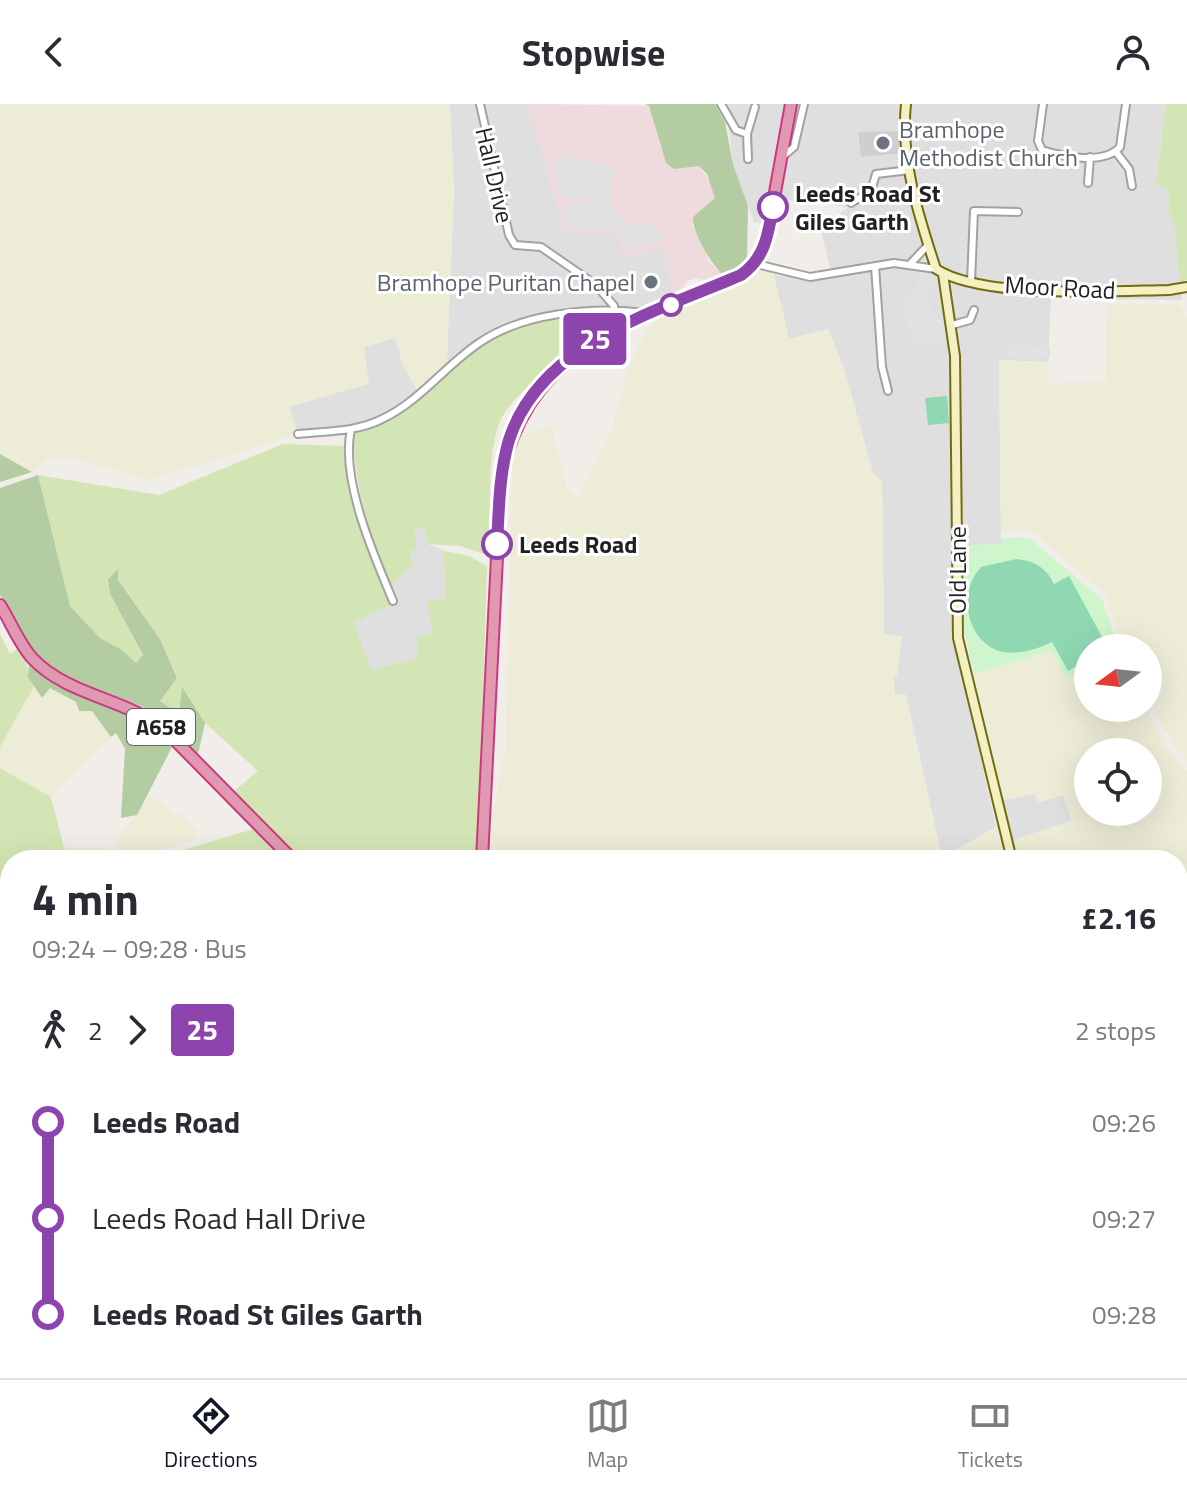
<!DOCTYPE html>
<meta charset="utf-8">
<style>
:root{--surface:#fff;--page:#f7f7f7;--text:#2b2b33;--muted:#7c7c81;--line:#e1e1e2;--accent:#111827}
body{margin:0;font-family:"Titillium Web",sans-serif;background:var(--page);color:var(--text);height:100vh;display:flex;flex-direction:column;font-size:30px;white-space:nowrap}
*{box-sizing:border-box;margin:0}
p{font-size:26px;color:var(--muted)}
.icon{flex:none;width:44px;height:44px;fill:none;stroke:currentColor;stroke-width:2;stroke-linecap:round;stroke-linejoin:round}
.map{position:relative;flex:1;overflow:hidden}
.side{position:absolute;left:0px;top:746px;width:1188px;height:528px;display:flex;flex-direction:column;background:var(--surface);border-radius:32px 32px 0 0;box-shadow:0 8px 32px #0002}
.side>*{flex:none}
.badge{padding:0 16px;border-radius:6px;font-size:28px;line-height:52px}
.needle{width:52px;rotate:255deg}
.controls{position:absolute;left:1074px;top:530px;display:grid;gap:16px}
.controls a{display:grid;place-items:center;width:88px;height:88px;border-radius:50%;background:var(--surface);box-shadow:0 8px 32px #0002;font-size:40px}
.map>.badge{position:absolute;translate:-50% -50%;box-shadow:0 0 0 4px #fff}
.legs{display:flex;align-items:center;gap:12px;height:88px;padding:0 32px;font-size:26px}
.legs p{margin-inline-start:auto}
.headline{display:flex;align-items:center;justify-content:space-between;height:136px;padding:0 32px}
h1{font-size:44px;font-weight:700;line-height:60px}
ul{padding:0 32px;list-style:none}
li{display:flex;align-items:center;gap:28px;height:96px;font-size:30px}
li i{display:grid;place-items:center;width:12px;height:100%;margin:0 10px;background:currentColor}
li i::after{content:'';width:20px;height:20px;margin:-10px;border:6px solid;border-radius:50%;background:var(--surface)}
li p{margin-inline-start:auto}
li:first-child i{background:linear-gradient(#0000 50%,currentColor 0)}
li:last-child i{background:linear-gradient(currentColor 50%,#0000 0)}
header{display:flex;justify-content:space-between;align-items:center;height:104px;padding:0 32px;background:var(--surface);font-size:36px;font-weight:700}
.tab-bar{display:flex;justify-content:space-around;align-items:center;height:112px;border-top:2px solid var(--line);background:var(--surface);font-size:22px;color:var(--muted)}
.tab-bar a{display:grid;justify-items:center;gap:4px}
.tab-bar .current{color:var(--accent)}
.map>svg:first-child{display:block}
</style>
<header><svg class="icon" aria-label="back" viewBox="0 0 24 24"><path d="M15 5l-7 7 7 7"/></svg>Stopwise<svg class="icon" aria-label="person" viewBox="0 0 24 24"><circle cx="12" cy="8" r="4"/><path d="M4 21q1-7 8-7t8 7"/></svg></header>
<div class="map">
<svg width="1187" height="1274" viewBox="0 0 1187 1274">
<rect width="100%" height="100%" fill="#f1ede9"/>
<path fill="#dfdfdf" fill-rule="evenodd" d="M450 0H529L564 129 618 127 662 145 675 194 637 209 579 208 527 217 480 234 450 259 447 255 454 88Z
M717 0H1166L1156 80 1169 86 1168 108 1174 118 1182 196 1051 194 1048 258 999 256 1001 440 953 442 952 525 996 723 942 754 906 591H895L884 531 882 377 873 370 844 264 828 225 789 235 774 171 825 176 830 164 818 113 842 115 841 108 850 103 766 94 761 119 754 118 733 60 726 4ZM900 27 902 49 861 53 858 29Z
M395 234 403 261 419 289 376 314 344 323V329L299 334 288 303 368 280 364 243Z
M424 424 428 440 444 447 445 495 433 530 418 554 370 567 354 519 391 501V481L413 462 411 446 417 445 413 426Z
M1036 689 1039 698 1064 691 1072 717 1010 737 1000 697Z
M1187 828V921L1178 925V832Z
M6 997 10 1009 7 1048 10 1088 0 1076V1011Z
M1187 1162V1229H1178V1163Z
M202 1264H243L250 1274H208Z"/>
<path fill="#efdadd" d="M529 0 649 2 661 44 674 65 699 62 713 83 715 94 692 120 710 159 723 171 710 177 696 174 687 177 675 194 662 145 624 155 618 127 564 130Z"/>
<path fill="#cfcfcf" d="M900 27 903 49 861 53 858 28Z"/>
<path fill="#edecd7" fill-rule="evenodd" d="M0 0H450L454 88 447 255 450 259 419 289 403 261 395 234 364 243 369 279 289 303 298 330 148 376 75 354 47 355 32 368 0 350Z
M762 167 774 171 789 235 828 225 844 264 873 369 882 377 884 530 902 532 897 573 894 574 895 590H905L941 754 996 723 1006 756H490L493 710 506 643 512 354 521 332 551 322 567 385 577 394 612 325 628 266 645 230 660 213Z
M1107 201H1181L1187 216V656L1176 646 1148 595V544H1123L1105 490 1034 429 1022 425 1001 428 999 256 1048 258 1049 279 1106 278Z
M1051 547 1067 573 1088 565V604H1146L1170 649 1187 667V827L1178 831V756H1017L1010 737 1072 717 1063 691 1038 698 1035 689 1000 697 974 570ZM1088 648H1148V708H1088Z
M34 582 42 594 50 584 92 607 111 633 51 693 0 664V643Z
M148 690 175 711 179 708 196 725 197 735 134 756 124 754 115 738 137 711Z
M63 742 115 745 119 756H67Z
M1187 929V1101L1178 1102V932Z
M1178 1237H1187V1274H1120V1271H1161V1264H1178Z
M701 1264H1111L1110 1274H1032L1002 1267 975 1274H709Z"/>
<path fill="#d3e5b4" d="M1166 0H1187V176L1180 178 1174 118 1168 108 1169 86 1156 80Z
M581 213 584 235C561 256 512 290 500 317 486 350 491 415 490 452L460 442 428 440 424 424 414 426 417 445 411 447 413 462 391 481C366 428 358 388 352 330 405 316 434 275 476 243 505 220 545 216 581 213Z
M283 340 343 342 351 363 356 410 391 501 354 519 371 566 418 554 417 532 433 530 427 497 445 495 444 447 469 452 487 462 478 756H301L234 687 258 667 205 619 182 584 180 611 159 596 177 573 160 535 118 476 117 466 108 475 110 490 143 552 135 559 122 546 100 534 70 502 38 371 159 391Z
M0 530 10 550 20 543C29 557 25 569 34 582L0 643Z
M0 664 51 693 67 756H10V844L0 868Z
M253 725 284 756H150Z
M0 1102 10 1114V1264H131L134 1274H0Z
M243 1264H441L435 1274H250Z
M652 1264H684L692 1274H636Z"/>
<path fill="#b4cca2" d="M645 0H715L725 18 733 60 748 102 747 157 723 171C711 160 692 128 693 113L715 94 707 70 699 62 674 65 666 59 649 2Z
M0 350 32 368 0 378Z
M38 371 70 502 100 534 122 546 136 559 143 551 110 490 108 475 118 465V476L160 535 177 574 160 597 179 610 182 583 205 619 198 650 143 603 70 575 49 562 28 540 0 491V384Z
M29 557 132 608 172 643 137 711 121 714 125 645 116 629 111 633 92 607H79L76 598 50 584 42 594 28 573Z
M10 844V1009C0 962 0 890 10 844Z
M490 1264H563V1274H493Z"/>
<path fill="#cef5cc" d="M1020 433 1030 435 1102 495 1118 544H1088V565L1067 574 1051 547 974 570 960 506 961 441 1000 440 1001 435Z
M1187 1101V1162L1178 1163V1102Z"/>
<path fill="#8fd8b2" d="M947 292 949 319 928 321 925 294Z
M1016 455C1034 457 1046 463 1054 480L1069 472 1108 544H1088V556L1068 567 1052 538C1036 546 1009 554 992 544 964 528 960 485 981 463Z"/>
<path fill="#e1e1e1" d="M566 51 615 65 611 93 614 107 631 122 649 120 667 135 626 148 620 124 569 127 563 102 595 98 583 93 581 98 562 94 552 59 565 56Z
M918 165 933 170 936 183 926 187 937 215 947 213 951 237 912 240 901 191 916 188Z
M1005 241 1050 243V254L1005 252Z"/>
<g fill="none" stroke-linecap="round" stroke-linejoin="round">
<defs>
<path id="street" d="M480 0 509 131 515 141 541 143 596 181 614 202 618 224
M721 0 736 26 747 30
M1043 0 1038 37 1042 46C1063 53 1104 61 1120 43L1126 0
M1116 48 1129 65 1132 82
M781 54 794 43 804 0
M748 55 747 30 755 3
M1088 79 1090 53
M851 99 871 87 876 70 910 66
M911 159 928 141
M756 160 810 173 894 159 936 165
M875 162 882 263 888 287
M971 178 974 107 1018 108
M952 221 970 216 974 206
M351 325C340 375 374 452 393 497
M298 330C326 327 357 328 382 315 419 298 445 262 479 239 522 209 594 202 645 209
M0 1092 10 1105
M1178 1232 1187 1231
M138 1264 146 1274
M473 1264 474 1274"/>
<path id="secondary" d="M906 0C900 55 919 113 936 165 983 195 1111 187 1169 186L1187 183
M943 170 955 252 958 534 1012 756
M1118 1274V1264"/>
<path id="highway" d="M0 501C11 518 19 540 33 555 66 590 123 595 162 623L293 756
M482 756 501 372C529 242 633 217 741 171L756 160 766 138 791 0
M690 1264 699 1274
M445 1274 448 1264"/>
</defs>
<use href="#street" stroke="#a2a2a2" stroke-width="10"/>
<use href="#secondary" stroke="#716e10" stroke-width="12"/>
<use href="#highway" stroke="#cc3980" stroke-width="14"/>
<use href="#street" stroke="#fff" stroke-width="6"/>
<use href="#secondary" stroke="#f5f0c3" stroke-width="8"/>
<use href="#highway" stroke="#e099b0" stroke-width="10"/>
</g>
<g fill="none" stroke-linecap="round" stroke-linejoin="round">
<defs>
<path id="line-1" d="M497 440C499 405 499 370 509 336 540 239 658 207 741 171 765 154 768 131 773 103"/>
</defs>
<use href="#line-1" stroke="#fff" stroke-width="18"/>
<use href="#line-1" stroke="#8e44ad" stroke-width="12"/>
</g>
<g fill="#6b7280" stroke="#fff" stroke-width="3">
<circle cx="883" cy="39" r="8"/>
<circle cx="651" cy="178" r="8"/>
</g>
<g fill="#fff" stroke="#8e44ad" stroke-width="4">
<circle cx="773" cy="103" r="14"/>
<circle cx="671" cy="201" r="10"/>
<circle cx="497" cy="440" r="14"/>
</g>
<g text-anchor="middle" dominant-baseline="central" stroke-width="6" stroke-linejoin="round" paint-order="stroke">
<rect fill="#fff" stroke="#646464" stroke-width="2" x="127" y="605" width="68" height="36" rx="6"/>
<g font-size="22" font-weight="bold" fill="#212121">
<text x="161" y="623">A658</text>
</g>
<g font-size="24" fill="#5b616d" stroke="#fff" text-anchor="start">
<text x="899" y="25">Bramhope<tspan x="899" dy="28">Methodist Church</tspan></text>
<text x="635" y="178" text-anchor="end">Bramhope Puritan Chapel</text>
</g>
<g font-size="24" fill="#212121" stroke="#fff">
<text transform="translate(495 71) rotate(77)">Hall Drive</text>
<text transform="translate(1060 183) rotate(3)">Moor Road</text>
<text transform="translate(957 466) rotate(-90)">Old Lane</text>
</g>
<g font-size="24" font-weight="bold" fill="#212121" stroke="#fff" text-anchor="start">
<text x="795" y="89">Leeds Road St<tspan x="795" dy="28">Giles Garth</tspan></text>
<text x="519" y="440">Leeds Road</text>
</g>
</g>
</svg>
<div class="controls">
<a><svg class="needle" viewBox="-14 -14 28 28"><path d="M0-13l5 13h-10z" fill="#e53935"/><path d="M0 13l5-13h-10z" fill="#7c7c81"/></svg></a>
<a><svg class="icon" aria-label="locate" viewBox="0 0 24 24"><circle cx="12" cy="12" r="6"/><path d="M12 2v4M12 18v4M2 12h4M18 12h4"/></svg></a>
</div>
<b class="badge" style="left:595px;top:235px;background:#8e44ad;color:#fff">25</b>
<section class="side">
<div class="headline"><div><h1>4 min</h1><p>09:24 – 09:28 · Bus</p></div><b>£2.16</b></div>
<div class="legs"><svg class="icon" aria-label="walk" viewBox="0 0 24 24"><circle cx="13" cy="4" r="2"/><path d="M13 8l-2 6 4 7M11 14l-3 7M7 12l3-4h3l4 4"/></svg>2<svg class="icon" aria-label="forward" viewBox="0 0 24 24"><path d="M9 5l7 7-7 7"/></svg><b class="badge" style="background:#8e44ad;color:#fff">25</b><p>2 stops</p></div>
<ul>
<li><i style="color:#8e44ad"></i><b>Leeds Road</b><p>09:26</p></li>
<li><i style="color:#8e44ad"></i><span>Leeds Road Hall Drive</span><p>09:27</p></li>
<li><i style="color:#8e44ad"></i><b>Leeds Road St Giles Garth</b><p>09:28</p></li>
</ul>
</section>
</div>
<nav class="tab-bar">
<a class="current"><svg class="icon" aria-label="directions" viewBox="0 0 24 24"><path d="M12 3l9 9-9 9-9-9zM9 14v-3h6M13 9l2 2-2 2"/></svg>Directions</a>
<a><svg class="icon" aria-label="map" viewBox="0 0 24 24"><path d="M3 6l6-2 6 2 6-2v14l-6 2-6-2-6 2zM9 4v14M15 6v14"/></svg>Map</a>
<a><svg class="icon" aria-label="tickets" viewBox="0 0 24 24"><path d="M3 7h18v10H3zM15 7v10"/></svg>Tickets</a>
</nav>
